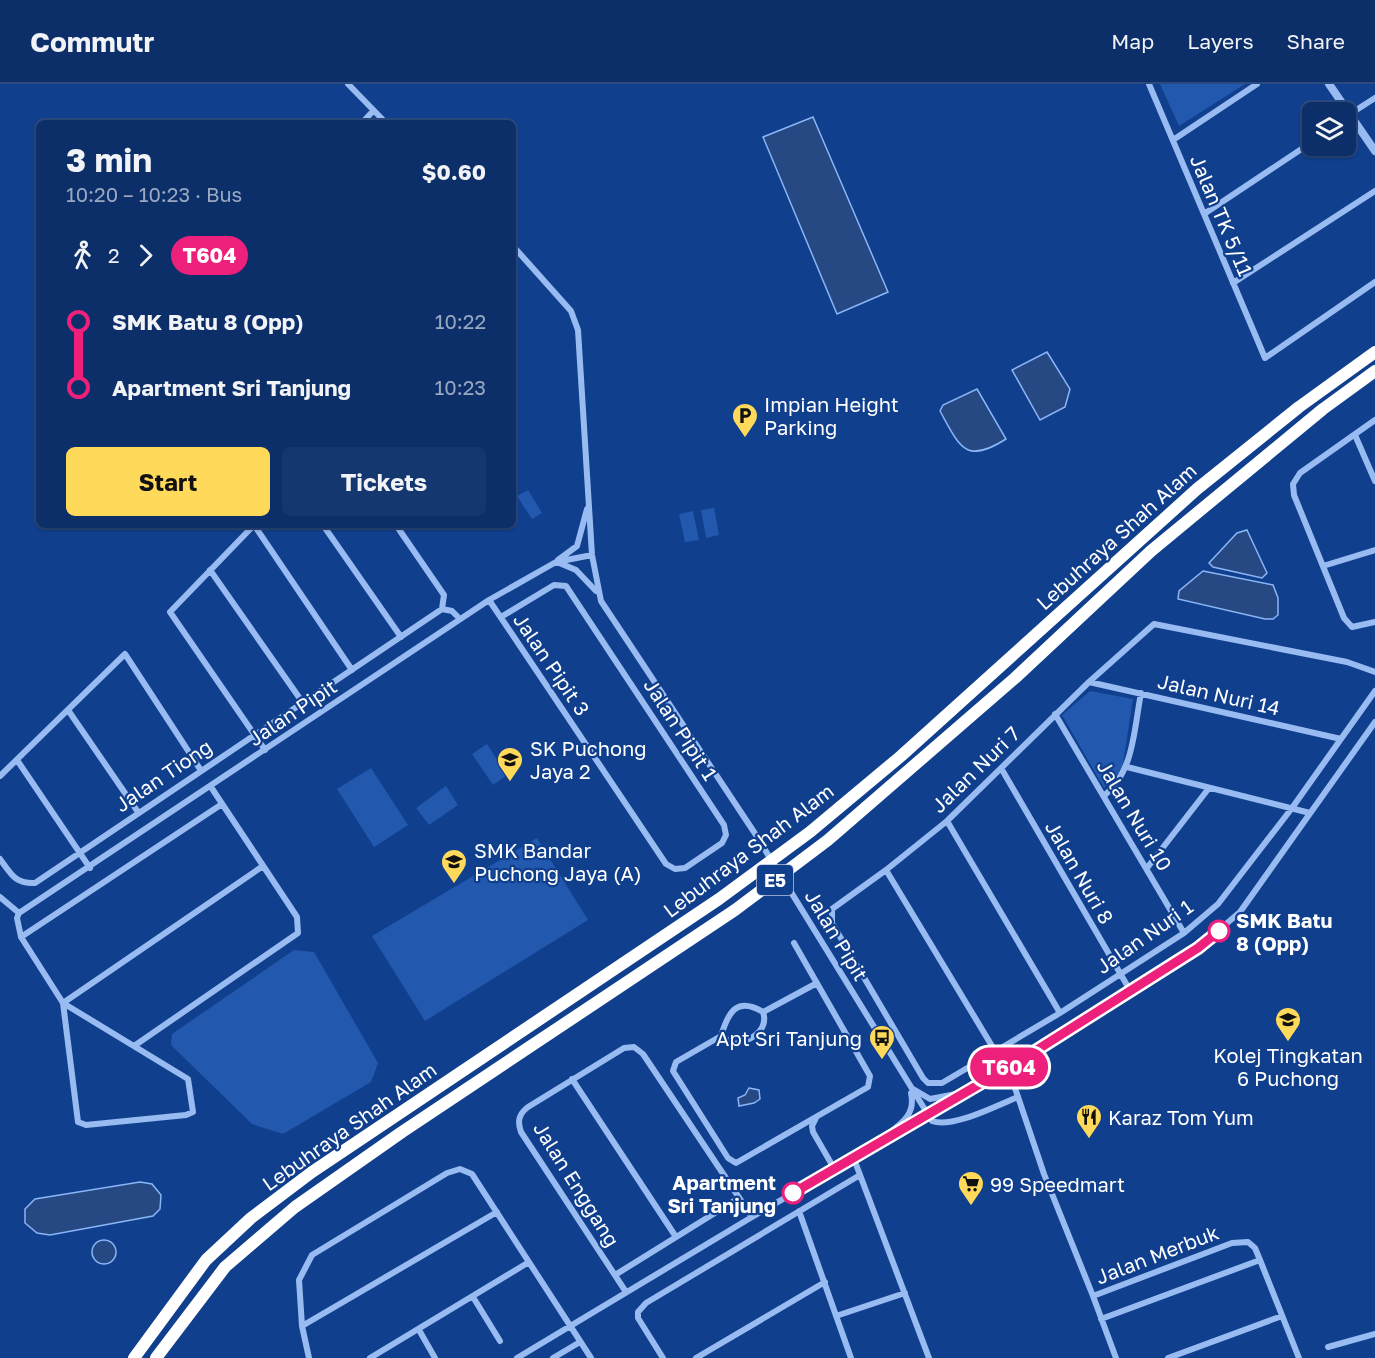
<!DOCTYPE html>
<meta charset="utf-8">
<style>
:root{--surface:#0c2f6a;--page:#153770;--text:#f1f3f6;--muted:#9aa9c1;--line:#2c4a7e;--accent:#ffd95a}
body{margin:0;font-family:"Golos Text",sans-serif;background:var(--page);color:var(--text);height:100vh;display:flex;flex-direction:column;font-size:22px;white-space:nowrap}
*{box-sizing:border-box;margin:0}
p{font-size:20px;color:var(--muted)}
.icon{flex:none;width:33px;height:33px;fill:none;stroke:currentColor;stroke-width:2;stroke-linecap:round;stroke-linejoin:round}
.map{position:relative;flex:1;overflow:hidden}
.drawer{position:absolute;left:36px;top:36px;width:480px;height:408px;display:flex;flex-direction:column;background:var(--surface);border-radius:9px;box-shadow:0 2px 4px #0004,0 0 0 2px var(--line)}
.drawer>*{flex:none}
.badge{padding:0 12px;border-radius:20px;font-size:21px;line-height:39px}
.fabs{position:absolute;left:1302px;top:18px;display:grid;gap:12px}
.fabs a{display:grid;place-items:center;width:54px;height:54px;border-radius:9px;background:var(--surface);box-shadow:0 2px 4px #0004,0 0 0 2px var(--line);font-size:30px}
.map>.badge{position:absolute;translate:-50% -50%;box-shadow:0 0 0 3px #fff}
.legs{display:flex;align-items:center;gap:9px;height:66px;padding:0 30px;font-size:20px}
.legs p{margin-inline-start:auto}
.headline{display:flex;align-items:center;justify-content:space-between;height:102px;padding:0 30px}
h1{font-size:33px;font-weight:700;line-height:45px}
.action{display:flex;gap:12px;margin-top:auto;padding:12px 30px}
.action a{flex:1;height:69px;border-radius:9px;background:var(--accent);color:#111;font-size:24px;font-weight:700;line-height:69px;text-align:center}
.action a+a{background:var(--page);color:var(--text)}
ul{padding:0 30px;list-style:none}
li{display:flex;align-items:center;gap:21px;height:66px;font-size:22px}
li i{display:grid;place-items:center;width:9px;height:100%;margin:0 8px;background:currentColor}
li i::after{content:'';width:15px;height:15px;margin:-8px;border:4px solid;border-radius:50%;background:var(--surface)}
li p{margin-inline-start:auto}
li:first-child i{background:linear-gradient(#0000 50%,currentColor 0)}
li:last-child i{background:linear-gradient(currentColor 50%,#0000 0)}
header{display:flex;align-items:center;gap:36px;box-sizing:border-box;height:84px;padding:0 30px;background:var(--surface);border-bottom:2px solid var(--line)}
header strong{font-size:28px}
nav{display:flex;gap:33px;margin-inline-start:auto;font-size:21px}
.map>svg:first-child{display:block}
</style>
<header>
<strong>Commutr</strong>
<nav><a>Map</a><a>Layers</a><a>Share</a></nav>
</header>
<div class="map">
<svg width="1375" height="1274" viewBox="0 0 1375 1274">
<rect width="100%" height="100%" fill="#103f8d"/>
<path fill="#2258ad" d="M1160 0H1245L1179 42Z
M528 406 542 429 532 435 517 412Z
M714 424 719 451 706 454 701 426Z
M693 427 699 456 685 458 679 430Z
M1090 607 1133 615 1122 686 1104 704 1062 631Z
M487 660 507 691 493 701 472 670Z
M371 684 408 741 374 763 337 705Z
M446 702 458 721 429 741 416 724Z
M537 754 588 836 425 937 372 852Z
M294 866 314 868 378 979 371 998 283 1050 252 1040 171 961 172 950Z"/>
<path fill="#264983" stroke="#8ab5f6" stroke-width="1.5" d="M813 33 888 208 837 230 763 53Z
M1047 268 1070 305 1065 323 1040 336 1012 286Z
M977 305 1006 355C965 381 960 363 940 327L943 321Z
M1247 446 1267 489 1262 494 1213 483 1209 479 1237 449Z
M1203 487 1273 501 1278 514V531L1273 535H1265L1178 515 1179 507Z
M749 1004 759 1006 760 1015 754 1019 739 1022 738 1014 745 1011Z
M140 1098 152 1100 161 1111 160 1125 153 1132 50 1151 37 1149 25 1139V1125L35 1115Z
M92 1168a12 12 0 1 1 24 0a12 12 0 1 1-24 0Z"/>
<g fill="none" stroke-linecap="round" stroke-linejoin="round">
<path stroke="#98bbf2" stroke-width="6" d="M348 0 386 39
M1149 0 1265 274 1375 198
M1350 30 1375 14
M362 39 373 27
M1173 56 1257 0
M1204 130 1312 58
M513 162 571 227 578 246 592 471 601 517 754 748 932 1037C952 1045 997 1021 1018 1013
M1233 199 1375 107
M1375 336 1300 389 1293 400 1294 411 1344 534 1352 543 1375 538
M1355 351 1375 397
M323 441 401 553
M558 476 577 462 587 425
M557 478 576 486 596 507
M1323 482 1375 466
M210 486 303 619
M489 516 524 568 666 780 675 785 685 784 722 759 726 751 724 741 566 502 554 501 501 533
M442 525 452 527 460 535
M1375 588 1347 578 1154 540 1089 598 947 737 886 786 832 825V839L923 994 928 999H942L1060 929 1184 849 1218 820 1292 724 1375 607
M1089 598 1341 655
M68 626 138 728
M1055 630 1184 849
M265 666 170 528 254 441 352 586
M17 676 90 784
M1127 683 1310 729
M1001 684 1131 908
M0 692 125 570 200 685
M1105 711C1134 687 1134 645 1141 609
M947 737 1060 929
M0 775C11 790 15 800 35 799L442 525 444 511 396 441
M1147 784 1209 704
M886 786 995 967
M0 813 19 829 489 516 556 478 592 471
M19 829 17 834 21 853 63 919 188 995 193 1028 186 1031 86 1041 78 1038 63 919
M21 853 222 720
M63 919 263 782
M763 928 817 899
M721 952 734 960C751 957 769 946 763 928 736 912 728 929 721 952L676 978 673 987 728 1074 736 1079 868 1003 870 992 794 859
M134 962 298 849 297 833 211 703
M1021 976 1013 994 1015 1004 1044 1090 1093 1212 1232 1159 1248 1158 1255 1164 1260 1176 1299 1274
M572 995 676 1153
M913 1005 930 1015 956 1010
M816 1034 812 1042 813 1048 835 1086
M885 1052C901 1040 916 1031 911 1009
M854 1075 929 1274
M799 1127 851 1274
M615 1191 739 1114
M626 1208 521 1048C517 1037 519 1030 528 1023L624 964 634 963 643 970 752 1133
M1093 1212 1116 1274
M473 1213 500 1257
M836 1232 905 1209
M1101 1235 1260 1176
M302 1242 497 1128
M419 1246 435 1274
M1328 1263 1375 1250
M309 1274 302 1242 299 1196 312 1171 447 1089 460 1085 472 1090 591 1274
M370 1274 529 1178
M517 1274 752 1133 1021 976 1198 864 1240 828 1375 638
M553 1274 580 1258
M663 1274 638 1234V1228L646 1219 860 1091
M696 1274 825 1198
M1168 1274 1282 1232"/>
<path stroke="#98bbf2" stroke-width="8" d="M1329 0 1375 67"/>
<path stroke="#fff" stroke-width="12" d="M134 1274 206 1176 251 1134 312 1088 719 815 810 748 901 672 1197 405 1299 323 1375 268
M156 1274 225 1183 295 1123 402 1048 735 826 828 756 1015 594 1151 467 1323 325 1375 287"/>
</g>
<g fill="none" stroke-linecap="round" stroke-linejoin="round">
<defs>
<path id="line-1" d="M793 1109 1021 976 1198 864 1219 847"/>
</defs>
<use href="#line-1" stroke="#fff" stroke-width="14"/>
<use href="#line-1" stroke="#ed207b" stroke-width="9"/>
</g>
<defs>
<symbol id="parking-pin" viewBox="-11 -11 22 30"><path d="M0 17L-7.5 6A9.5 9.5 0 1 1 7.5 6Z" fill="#ffd95a" stroke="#103f8d"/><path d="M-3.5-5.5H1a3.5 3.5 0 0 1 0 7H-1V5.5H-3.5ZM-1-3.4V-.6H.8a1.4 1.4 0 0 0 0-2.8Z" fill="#111"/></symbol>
<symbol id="school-pin" viewBox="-11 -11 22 30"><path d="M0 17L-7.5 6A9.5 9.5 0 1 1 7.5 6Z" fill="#ffd95a" stroke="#103f8d"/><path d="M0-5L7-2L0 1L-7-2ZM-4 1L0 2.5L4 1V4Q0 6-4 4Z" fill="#111"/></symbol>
<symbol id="university-pin" viewBox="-11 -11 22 30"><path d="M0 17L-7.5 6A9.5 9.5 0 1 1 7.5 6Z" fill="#ffd95a" stroke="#103f8d"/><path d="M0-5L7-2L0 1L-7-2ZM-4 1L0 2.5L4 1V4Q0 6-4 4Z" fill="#111"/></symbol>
<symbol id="bus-pin" viewBox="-11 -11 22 30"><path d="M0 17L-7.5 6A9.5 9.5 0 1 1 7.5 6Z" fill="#ffd95a" stroke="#103f8d"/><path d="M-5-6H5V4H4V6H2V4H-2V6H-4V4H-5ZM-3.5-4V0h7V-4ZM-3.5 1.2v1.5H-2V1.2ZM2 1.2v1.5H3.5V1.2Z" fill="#111"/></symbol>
<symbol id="restaurant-pin" viewBox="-11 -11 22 30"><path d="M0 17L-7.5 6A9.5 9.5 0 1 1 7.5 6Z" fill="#ffd95a" stroke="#103f8d"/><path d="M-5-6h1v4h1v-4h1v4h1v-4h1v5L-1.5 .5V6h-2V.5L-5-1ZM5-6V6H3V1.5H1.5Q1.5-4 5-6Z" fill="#111"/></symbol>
<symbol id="supermarket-pin" viewBox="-11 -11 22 30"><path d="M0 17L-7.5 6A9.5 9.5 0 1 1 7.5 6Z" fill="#ffd95a" stroke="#103f8d"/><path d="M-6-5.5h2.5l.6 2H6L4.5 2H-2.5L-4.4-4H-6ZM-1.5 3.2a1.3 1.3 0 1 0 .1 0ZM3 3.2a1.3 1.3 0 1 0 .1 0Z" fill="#111"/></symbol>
</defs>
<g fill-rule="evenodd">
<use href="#parking-pin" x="730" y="317" width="30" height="40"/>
<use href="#school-pin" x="495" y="661" width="30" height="40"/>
<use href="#school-pin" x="439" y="763" width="30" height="40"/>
<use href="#university-pin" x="1273" y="921" width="30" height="40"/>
<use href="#bus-pin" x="867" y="939" width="30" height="40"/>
<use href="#restaurant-pin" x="1074" y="1018" width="30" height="40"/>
<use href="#supermarket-pin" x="956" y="1085" width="30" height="40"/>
</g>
<g fill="#fff" stroke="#ed207b" stroke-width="3">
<circle cx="1219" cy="847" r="10"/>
<circle cx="793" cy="1109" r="10"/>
</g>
<g text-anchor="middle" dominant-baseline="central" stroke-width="4.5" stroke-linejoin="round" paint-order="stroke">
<rect fill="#103f8d" stroke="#b7c5dd" stroke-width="1.5" x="757" y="781" width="36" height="30" rx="4.5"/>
<g font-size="18" font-weight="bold" fill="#fff">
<text x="775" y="796">E5</text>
</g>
<g font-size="20" fill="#fff" stroke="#103f8d">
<text transform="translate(1222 131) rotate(67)">Jalan TK 5/11</text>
<text transform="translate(1116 452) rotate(-42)">Lebuhraya Shah Alam</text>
<text transform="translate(552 580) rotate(56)">Jalan Pipit 3</text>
<text transform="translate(1219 610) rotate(13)">Jalan Nuri 14</text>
<text transform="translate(292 628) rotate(-34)">Jalan Pipit</text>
<text transform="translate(681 645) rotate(57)">Jalan Pipit 1</text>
<text transform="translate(975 685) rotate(-44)">Jalan Nuri 7</text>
<text transform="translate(163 691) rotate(-34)">Jalan Tiong</text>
<text transform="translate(1135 731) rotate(59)">Jalan Nuri 10</text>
<text transform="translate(748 766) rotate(-37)">Lebuhraya Shah Alam</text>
<text transform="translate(1080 788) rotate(60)">Jalan Nuri 8</text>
<text transform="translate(837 851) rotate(59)">Jalan Pipit</text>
<text transform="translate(1144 852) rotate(-35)">Jalan Nuri 1</text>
<text transform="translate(349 1042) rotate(-35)">Lebuhraya Shah Alam</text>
<text transform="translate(577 1100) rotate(58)">Jalan Enggang</text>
<text transform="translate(1157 1170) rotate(-21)">Jalan Merbuk</text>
</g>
<g font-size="20" fill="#fff" stroke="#103f8d" text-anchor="start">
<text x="764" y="320">Impian Height<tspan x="764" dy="23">Parking</tspan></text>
<text x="530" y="664">SK Puchong<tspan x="530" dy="23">Jaya 2</tspan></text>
<text x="474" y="766">SMK Bandar<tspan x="474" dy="23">Puchong Jaya (A)</tspan></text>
<text x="862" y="954" text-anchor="end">Apt Sri Tanjung</text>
<text x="1288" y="971" text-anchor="middle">Kolej Tingkatan<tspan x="1288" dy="23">6 Puchong</tspan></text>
<text x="1108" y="1033">Karaz Tom Yum</text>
<text x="990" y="1100">99 Speedmart</text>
</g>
<g font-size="20" font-weight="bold" fill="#fff" stroke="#103f8d" text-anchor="start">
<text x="1236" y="836">SMK Batu<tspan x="1236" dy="23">8 (Opp)</tspan></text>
<text x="776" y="1098" text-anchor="end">Apartment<tspan x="776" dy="23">Sri Tanjung</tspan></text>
</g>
</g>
</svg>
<div class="fabs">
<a><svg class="icon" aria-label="layers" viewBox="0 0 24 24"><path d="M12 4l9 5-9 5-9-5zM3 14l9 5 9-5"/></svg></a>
</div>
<b class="badge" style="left:1009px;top:983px;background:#ed207b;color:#fff">T604</b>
<section class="drawer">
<div class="headline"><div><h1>3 min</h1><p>10:20 – 10:23 · Bus</p></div><b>$0.60</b></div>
<div class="legs"><svg class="icon" aria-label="walk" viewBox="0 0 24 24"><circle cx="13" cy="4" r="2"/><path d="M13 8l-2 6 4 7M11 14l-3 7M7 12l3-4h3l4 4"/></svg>2<svg class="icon" aria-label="forward" viewBox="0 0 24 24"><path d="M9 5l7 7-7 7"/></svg><b class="badge" style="background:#ed207b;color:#fff">T604</b></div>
<ul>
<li><i style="color:#ed207b"></i><b>SMK Batu 8 (Opp)</b><p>10:22</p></li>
<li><i style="color:#ed207b"></i><b>Apartment Sri Tanjung</b><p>10:23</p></li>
</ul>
<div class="action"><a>Start</a><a>Tickets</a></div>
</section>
</div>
